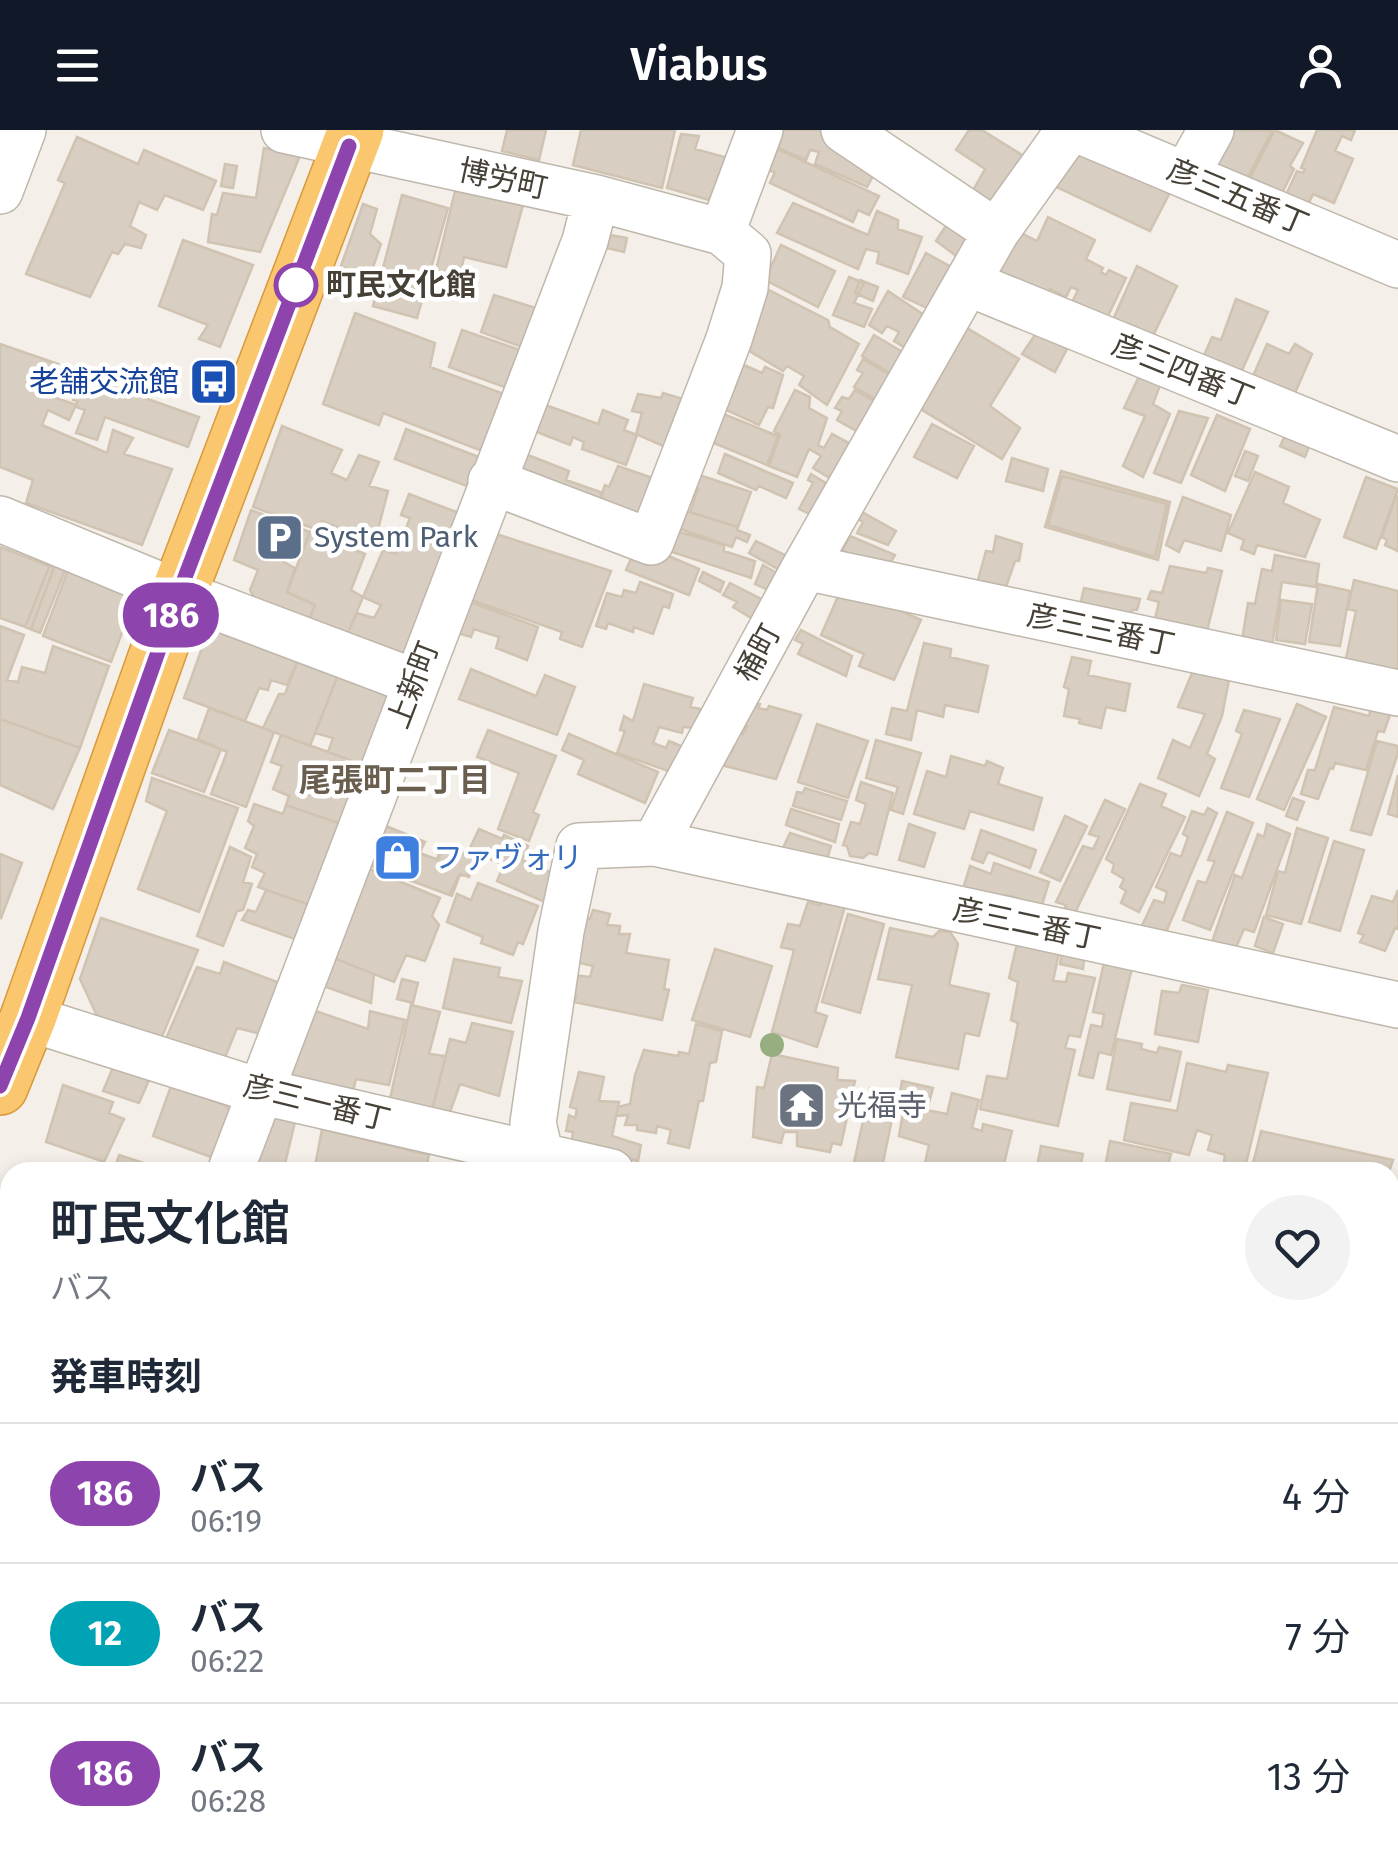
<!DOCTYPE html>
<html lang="ja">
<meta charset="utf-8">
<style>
:root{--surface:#fff;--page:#f2f2f3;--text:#1f2937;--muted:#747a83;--line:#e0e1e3;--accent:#111827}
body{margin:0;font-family:"Fira Sans","Noto Sans JP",sans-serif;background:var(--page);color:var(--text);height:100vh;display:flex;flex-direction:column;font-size:38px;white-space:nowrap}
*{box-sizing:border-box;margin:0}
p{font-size:32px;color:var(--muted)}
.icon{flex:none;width:55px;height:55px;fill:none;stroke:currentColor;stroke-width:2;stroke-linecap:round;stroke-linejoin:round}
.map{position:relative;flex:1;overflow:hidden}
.drawer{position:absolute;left:0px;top:1032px;width:1400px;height:702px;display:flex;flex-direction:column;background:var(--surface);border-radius:30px 30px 0 0;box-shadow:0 5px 15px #0003}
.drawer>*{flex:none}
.badge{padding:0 20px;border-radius:32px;font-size:35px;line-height:65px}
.map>.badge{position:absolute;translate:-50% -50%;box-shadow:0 0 0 5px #fff}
h2{padding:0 50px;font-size:38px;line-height:90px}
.round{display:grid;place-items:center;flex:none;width:105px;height:105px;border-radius:52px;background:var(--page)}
.head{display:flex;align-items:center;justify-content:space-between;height:170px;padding:0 50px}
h1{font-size:48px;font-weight:600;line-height:75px}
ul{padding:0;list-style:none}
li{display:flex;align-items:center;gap:30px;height:140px;padding:0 50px;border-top:2px solid var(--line)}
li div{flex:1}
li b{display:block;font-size:38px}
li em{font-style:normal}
li .badge{min-width:110px;font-weight:700;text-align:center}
header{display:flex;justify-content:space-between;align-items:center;height:130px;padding:0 50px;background:var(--accent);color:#fff;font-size:45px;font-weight:600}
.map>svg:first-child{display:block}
</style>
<header><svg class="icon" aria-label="menu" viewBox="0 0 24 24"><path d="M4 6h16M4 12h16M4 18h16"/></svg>Viabus<svg class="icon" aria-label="person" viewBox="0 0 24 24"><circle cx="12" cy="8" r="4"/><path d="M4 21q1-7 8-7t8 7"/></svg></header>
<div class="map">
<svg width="1398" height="1734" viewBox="0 0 1398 1734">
<rect width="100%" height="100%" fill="#f4f0e9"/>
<path fill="#a7d4ef" d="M1398 1555V1701L1390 1702V1557Z
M976 1725H1286L1265 1734H960Z"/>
<path fill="#d8cec1" stroke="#d0c3b2" stroke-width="2.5" d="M507 0H546L539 30 502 21Z
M581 0H675L662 58 573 35Z
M781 0H818L878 37 867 57 815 34 819 22 810 20 806 30 774 16Z
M969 0H982L1033 32 1001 83 971 64 985 39 956 20Z
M1232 0 1272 1 1243 56 1210 43Z
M1275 0 1303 13 1290 36 1294 39 1280 67 1249 50Z
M1317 0H1355L1351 10 1342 6 1335 21 1353 29 1334 73 1313 64 1308 75 1286 65 1297 41 1303 43 1305 39 1301 38Z
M681 4 699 6 695 19 728 28 709 70 667 58Z
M77 7 138 34 144 20 216 51 203 80 165 65 157 80 139 72 130 96 146 105 141 118 125 114 118 124 112 122 90 167 26 144 65 53 58 50Z
M1071 14 1176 51 1150 101 1052 55Z
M773 17 879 66 869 85 858 80 853 92 770 53 775 42 766 40 774 28 768 23Z
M264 18 300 26 260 122 208 112 212 84 217 85 223 63 256 68Z
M225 34 237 36 233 58 221 56Z
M455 61 523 75 506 137 464 127 460 145 436 140Z
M402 65 448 78 417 188 373 176Z
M793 73 868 105 877 81 898 90V99L922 107 908 144 877 133 879 122 866 119 858 139 777 103Z
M363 74 377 79 370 104 381 114 369 149 341 136Z
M1048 87 1095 110 1086 129 1103 138 1101 142 1106 145 1109 140 1126 148 1106 190 1071 174 1078 160 1071 157 1066 167 1050 159 1044 171 996 148 1019 102 1037 111Z
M947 94 967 106 968 116 959 128 936 111Z
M610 105 627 108 624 122 607 118Z
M183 110 253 135 220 217 199 209 208 195 159 176Z
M781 115 835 141 818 177 765 150Z
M926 123 953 138 934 181 903 167Z
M1137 136 1177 156 1150 212 1111 194Z
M849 147 864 153 854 173 872 179 864 197 833 185Z
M860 150 878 157 873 171 855 163Z
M769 160 828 190 830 197 859 214 827 275 799 255 804 246 787 236 783 241 741 216Z
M888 161 930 189 912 222 894 211 899 202 887 196 882 203 869 195Z
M494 165 539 179 525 218 481 202Z
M1236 169 1268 182 1239 247 1202 230 1212 207 1221 210Z
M355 183 435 213 430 237 504 264 482 321 383 283 379 295 323 274Z
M967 198 1019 229 990 276 1020 298 1002 329 919 278Z
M462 200 523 221 510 259 449 237Z
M1037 202 1067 219 1055 242 1022 224Z
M874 205 909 226 896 247 862 226Z
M0 214 58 234 49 247 60 250 51 266 76 275 69 290 48 280 42 295 107 323 113 300 133 308 124 324 172 339 142 415 26 373 33 350 0 337Z
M1267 214 1289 224 1295 214 1312 224 1288 279 1247 260Z
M863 229 897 249 884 274 854 257 863 243 857 240Z
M733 230 762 243 765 237 783 245 773 278 768 277 759 295 716 275Z
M1141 242 1162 250 1153 274 1170 284 1143 347 1123 336 1145 286 1124 278Z
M82 246 199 287 188 317 105 287 97 310 76 303 85 280 76 277 77 271 73 270Z
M795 260 810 267 809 278 827 288 818 315 824 318 832 304 860 319 838 353 813 338 821 326 809 319 797 347 769 336 780 305 774 301Z
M855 260 882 276 865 306 837 290 842 281 835 278 842 267 849 269Z
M663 263 696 273 679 323 636 304 642 283 632 281 638 264 661 268Z
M540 273 598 294 603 280 628 290 624 300 637 305 626 335 582 319 584 312 573 307 570 315 529 299Z
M716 281 778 306 767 335 704 309Z
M1179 281 1208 288 1181 353 1154 343Z
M1217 285 1250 299 1225 361 1191 345Z
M932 294 974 316 957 348 914 327Z
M282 296 342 320 331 343 347 350 359 325 379 332 369 356 388 361 373 419 347 413 350 402 322 391 318 400 253 377Z
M406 299 484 329 472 358 395 329Z
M1288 299 1312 309 1305 327 1280 316Z
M515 320 569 341 566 350 603 363 593 382 503 350Z
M1245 321 1258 326 1248 351 1235 346Z
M725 324 793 353 786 368 759 356 756 360 718 343Z
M1012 328 1048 339 1043 361 1006 351Z
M618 336 667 353 646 402 594 384 605 355 609 357Z
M1061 341 1170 372 1158 430 1045 397Z
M1255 342 1289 357 1283 373 1320 390 1305 427 1257 415 1254 424 1241 419 1244 410 1228 403Z
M693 343 751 362 738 397 690 382 698 359 689 357Z
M811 344 834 358 816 387 799 379 813 353 808 350Z
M1062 346 1167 374 1155 427 1048 395Z
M1366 347 1398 359 1376 419 1344 407Z
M409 364 459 383 409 525 400 522 395 528 345 509 357 483 374 488 381 475 363 467 383 420 396 424 410 388 401 385Z
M1396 366 1398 367V421L1385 415 1387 410 1382 407Z
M1183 367 1231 385 1221 421 1184 410 1179 422 1166 415Z
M673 377 738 397 737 400 750 405 747 412 736 407 732 417 666 394Z
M251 380 310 402 303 420 291 415 284 432 295 438 287 462 315 475 309 490 258 474 250 460 258 440 234 430Z
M862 382 896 401 888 415 857 403 863 392 858 389Z
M666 398 724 415V421L755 431 751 448 660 418Z
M487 401 611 441 582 517 560 509 562 502 463 467Z
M310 402 365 424 351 460 363 467 348 503 309 490 315 475 287 462Z
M850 406 895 425 889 435 842 421Z
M996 406 1022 414 1019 431H1015L1006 457 978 450 986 421 993 422Z
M756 411 793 429 785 443 749 423Z
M638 413 699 439 689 465 626 440Z
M0 417 54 438 31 499 0 488Z
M1275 425 1319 434 1316 457 1282 452 1271 522 1244 509 1243 504 1248 473 1255 474 1262 439 1272 441Z
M51 432 66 438 40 503 25 497Z
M763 435 782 446 773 462 755 454Z
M1170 436 1206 443 1208 438 1222 441 1205 509 1153 497 1159 472 1148 469 1151 461 1162 463Z
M68 440 136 466 111 532 43 506Z
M703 442 724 452 720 462 699 451Z
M1354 450 1398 461V538L1393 544 1345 533 1356 481 1348 479Z
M640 452 673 464 669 478 663 476 653 504 634 497 633 502 608 493 606 499 596 496 607 463 622 467 624 460 636 463Z
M730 453 767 472 756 491 733 477 737 472 723 465Z
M1318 454 1350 461 1340 516 1309 512Z
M1084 458 1140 469 1137 480H1132L1129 491 1079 480Z
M839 464 862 472 865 465 921 490 894 550 859 536 864 524 821 505Z
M462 469 538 497 527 530 496 518 499 507 474 499 471 507 450 501Z
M1281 470 1312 474 1305 514 1276 510Z
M212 490 301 523 287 555 271 550 268 560 259 558 245 591 184 568Z
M0 496 24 505 7 550 18 552 22 537 45 543 53 516 109 536 80 618 0 589Z
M801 500 852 526 846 546 798 524 803 514 795 510Z
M924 513 951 519 950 527 988 536 978 582 945 575 943 587 917 580 911 610 886 604 892 578 907 581Z
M301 523 340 540 310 616 263 598 279 564H285Z
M1072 527 1091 531 1088 545 1130 554 1125 581 1106 577 1101 598 1079 593 1080 589 1064 586 1069 559 1064 557Z
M1197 531 1231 540 1222 586 1207 624 1215 629 1199 666 1158 648 1173 610 1190 618 1205 584 1178 577Z
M471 539 536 566 545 545 575 557 557 605 459 569Z
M340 540 399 558 367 636 328 622 333 608 315 603Z
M644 554 693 568 690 577 701 579 695 598 683 597 682 603 659 597 653 613 666 618 669 611 683 617 674 643 617 623 625 601 620 600 624 586 633 591Z
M747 571 760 574 758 578 767 580 769 576 801 585 776 649 721 635 725 620 732 621 733 618 728 617 734 601 743 604 747 596 740 595Z
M1372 573 1392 579 1384 602 1378 601 1366 640 1335 633 1333 639 1330 638 1318 669 1301 664 1308 640H1315L1334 577 1369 586Z
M1297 574 1326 587 1284 680 1257 669Z
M209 578 274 602 246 677 211 664 227 622 198 609Z
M1244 580 1280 589 1249 667 1221 658 1242 604 1236 601Z
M0 589 80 618 53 679 0 655Z
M817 594 868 611 848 668 798 652Z
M169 600 221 619 204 662 152 643Z
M488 600 556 626 533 682 539 685 529 711 498 699 519 643 477 627Z
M569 604 658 642 645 673 578 644 584 630 562 620Z
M281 605 367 636 344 695 286 675 289 666 273 659 282 636 271 632Z
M876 610 921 623 903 684 891 680 898 657 866 648Z
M1377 611 1398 616V623L1371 705 1351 700Z
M951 626 985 636 987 631 1003 638 998 654 1042 668 1033 700 970 681 964 699 914 684 927 641 946 647Z
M1398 645V687L1388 684Z
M152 648 238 678 199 782 138 759 167 681 146 671Z
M861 652 893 663 877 725 869 723 863 728 850 726 847 716 843 715 851 692 860 694 866 674 856 670Z
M1140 654 1166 664 1161 676 1185 687 1139 782 1121 773 1126 761 1120 757 1124 749 1112 742 1114 734 1106 729Z
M805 658 847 671 841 690 793 676 797 662 803 663Z
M1293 668 1304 672 1297 690 1286 686Z
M1105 670 1125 679 1073 787 1063 783 1066 775 1056 772 1083 716 1093 719 1099 707 1089 704Z
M254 674 283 684 286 675 344 695 313 776 258 757 265 743 252 737 257 724 245 718 254 696 248 691Z
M1208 678 1217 683 1164 807 1140 800 1154 770 1164 773 1167 762 1156 757 1171 723 1181 727 1188 707 1183 704 1192 681 1204 685Z
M791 679 839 694 835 712 786 695Z
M1227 682 1253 693 1210 800 1183 790 1198 751 1206 753 1215 731 1208 730Z
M1065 686 1087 696 1060 751 1040 742Z
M374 691 425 712 419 724 437 729 442 716 474 727 467 746 459 745 449 765 361 731Z
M375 692 424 712 420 723 438 730 443 716 475 728 469 747 460 744 452 766 360 732Z
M909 694 935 703 924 737 899 730Z
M1267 694 1290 704 1254 802 1244 799 1235 820 1212 812 1235 745 1242 748 1258 704 1264 707Z
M1297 698 1328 708 1301 794 1266 785 1278 741 1285 743Z
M479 699 502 709 504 705 528 716 522 730 557 745 545 772 497 751 504 735 469 720Z
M981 700 1036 720 1030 738 988 722 983 733 972 729Z
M790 703 831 716 826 733 782 720Z
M1334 711 1364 720 1340 801 1309 792Z
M230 717 251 727 243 752 252 754 243 780 237 781 223 816 197 806Z
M0 724 22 733 1 788 0 787Z
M994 733 1049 752 1042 775 1006 765 1003 772 963 759 970 736 991 744Z
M360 735 440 768 432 786 439 795 425 831 406 825 394 852 326 825Z
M478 753 538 776 523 814 518 812 513 825 481 813 483 807 447 792 457 764 471 770Z
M266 760 313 776 300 811 242 790 248 780 256 782Z
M1398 760V799L1395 798 1385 821 1360 812 1364 805 1358 803 1372 766 1393 772Z
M822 768 845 776 815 882 827 886 817 917 772 902 794 820 781 817 788 794 800 796 808 772 820 775Z
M593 780 610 784 607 795 620 796 619 804H630L626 823 669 830 664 859 669 860 662 890 574 872 576 865 570 864 572 845 590 847 593 836 576 832 584 788 590 789Z
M848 784 884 794 860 883 822 872Z
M1264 787 1283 794 1273 823 1255 816Z
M101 788 198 820 161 909 98 888 80 849Z
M890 798 933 807 939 801 950 802 958 814 949 855 989 864 979 906 965 903 958 939 896 927 912 855 878 849Z
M1017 813 1059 823 1053 851 1066 852 1068 843 1095 848 1080 907 1069 905 1065 918 1075 920 1058 996 980 979 987 946 1007 949 1018 893 1011 890 1018 852 1009 848Z
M715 819 772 836 750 907 692 890Z
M1062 823 1084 828 1083 839 1060 834Z
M326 825 374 844 371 873 315 853Z
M1105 828 1133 834 1111 925 1099 922 1093 948 1079 945 1091 895 1102 897 1104 884 1093 882Z
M454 829 500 838 498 847 522 851 511 893 443 878Z
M224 832 285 855 265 905 237 898 224 930 165 911 197 837 220 844Z
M402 849 418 853 413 873 397 869Z
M1182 855 1208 860 1198 912 1155 904 1162 861 1179 863Z
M411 875 440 882 429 924 446 926 432 980 389 973Z
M304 877 368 899 370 881 405 890 389 955 356 949 352 965 287 948Z
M472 893 513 902 499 966 460 954 449 985 432 980 450 909 466 913Z
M696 894 722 901 716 932 710 933 703 971H699L689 1018 668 1013 671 1000 657 996 656 1003 637 1000V995H625L628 985 616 986 618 977 630 974 635 945 644 920 678 926 679 922 689 924Z
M1117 909 1142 914 1141 919 1157 923 1159 917 1181 922 1170 971 1107 959Z
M772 924 838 938 837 950 855 951 841 1015 832 1013 830 1022 797 1016V1002H784L781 1013 753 1007 757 957 764 958Z
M1187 933 1226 942 1228 935 1268 943 1244 1042 1223 1037 1225 1025 1208 1020 1212 1005 1197 1000 1189 1025 1124 1010 1131 973 1177 981Z
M114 935 150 948 139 973 103 961Z
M579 942 604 947 599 971 619 972 612 1006 641 1015 638 1031 571 1016 573 1002 566 1001 569 985 575 988 577 979 570 977Z
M902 951 933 958 927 980 947 984 952 963 979 970 972 998 982 1001 983 994 1012 1001 1002 1042H923L929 1015 899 1006 903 983 894 980 881 1042H852L870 958 888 962 887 972 898 973Z
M63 955 113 972 109 983 124 989 104 1032 46 1012Z
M171 956 225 975 235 987 219 1030 153 1006Z
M270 985 295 992 284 1038 291 1039 290 1042H241Z
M322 999 429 1025 425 1042H314Z
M1261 1001 1393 1030 1389 1042H1251Z
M1110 1011 1171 1024 1166 1042H1104Z
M1041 1016 1083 1024 1079 1042H1036Z
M119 1025 171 1042H114Z
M10 1085V1168L0 1164V1145L8 1127 0 1122V1112Z
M0 1226 10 1230V1255L4 1271 0 1270Z
M0 1275 10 1279V1320L0 1345Z
M1390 1320 1398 1322V1366L1390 1397Z
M2 1343 10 1346V1378L0 1374Z
M10 1378V1439L3 1437 8 1424 0 1421V1394L3 1395Z
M1397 1454 1398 1497 1390 1499V1455Z
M0 1519 10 1522V1556L4 1554 0 1564Z
M39 1725H106L102 1734H63Z
M252 1725H316L317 1734H252Z
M379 1725H441L439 1734H382L378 1733Z
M729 1725H755L761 1734 773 1726 779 1734H735Z
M775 1725H859L855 1734H783Z"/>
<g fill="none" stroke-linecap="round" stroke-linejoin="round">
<defs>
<path id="minor" d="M284 0 596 68 722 102 748 124 745 158 729 209 651 412 491 351
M844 0 996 102
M1078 0 1398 135
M1186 45 1211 0
M0 61 23 0
M722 102 760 0
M968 153 1398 329
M0 389 179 463 415 552
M805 437 1398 563
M655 713 805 437 996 102 1069 0
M28 888 259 961 611 1042
M230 1042 585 111 596 68
M540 1042 541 1027 533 993 561 801 579 716 655 713 1398 875
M1390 1150 1398 1133
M0 1203 10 1207
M1390 1212 1398 1213
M1390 1310 1398 1312
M0 1660 10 1635
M877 1734 888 1725"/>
<path id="highway" d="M0 957 28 888 179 463 356 0"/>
</defs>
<use href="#minor" stroke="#bfb7ab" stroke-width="48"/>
<use href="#highway" stroke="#d99a3d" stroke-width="58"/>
<path stroke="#c1b39d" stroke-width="6" stroke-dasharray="5 5" stroke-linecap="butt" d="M1390 1514 1398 1513"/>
<use href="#minor" stroke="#fff" stroke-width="45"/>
<use href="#highway" stroke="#fac66e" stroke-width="55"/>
</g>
<circle fill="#97ae80" cx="772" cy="915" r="12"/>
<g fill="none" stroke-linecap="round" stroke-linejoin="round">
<defs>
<path id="line" d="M0 956 28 888 179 463 349 16"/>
</defs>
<use href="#line" stroke="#fff" stroke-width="22"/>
<use href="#line" stroke="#8e44ad" stroke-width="15"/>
</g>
<defs>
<symbol id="bus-square" viewBox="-11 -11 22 22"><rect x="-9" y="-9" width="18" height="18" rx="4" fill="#1a4fb4" stroke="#fff"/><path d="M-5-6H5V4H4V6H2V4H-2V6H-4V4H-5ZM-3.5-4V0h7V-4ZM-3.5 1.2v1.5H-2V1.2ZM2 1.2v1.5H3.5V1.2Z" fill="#fff"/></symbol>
<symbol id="parking-square" viewBox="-11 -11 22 22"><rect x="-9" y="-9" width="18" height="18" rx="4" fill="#5c6f8a" stroke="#fff"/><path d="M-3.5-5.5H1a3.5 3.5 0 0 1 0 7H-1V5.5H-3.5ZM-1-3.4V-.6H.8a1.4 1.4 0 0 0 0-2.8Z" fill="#fff"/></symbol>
<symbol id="shop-square" viewBox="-11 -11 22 22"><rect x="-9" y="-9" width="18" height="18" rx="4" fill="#3f7fe0" stroke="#fff"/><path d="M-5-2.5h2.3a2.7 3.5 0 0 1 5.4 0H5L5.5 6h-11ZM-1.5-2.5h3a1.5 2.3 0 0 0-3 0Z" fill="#fff"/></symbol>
<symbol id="temple-square" viewBox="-11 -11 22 22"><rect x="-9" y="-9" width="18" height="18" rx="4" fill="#6b7280" stroke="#fff"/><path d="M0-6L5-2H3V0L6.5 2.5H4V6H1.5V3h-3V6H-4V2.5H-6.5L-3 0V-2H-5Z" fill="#fff"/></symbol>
</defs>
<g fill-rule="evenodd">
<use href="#bus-square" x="186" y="224" width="55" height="55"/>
<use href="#parking-square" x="252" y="380" width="55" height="55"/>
<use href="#shop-square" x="370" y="700" width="55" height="55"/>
<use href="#temple-square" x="774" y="948" width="55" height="55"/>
</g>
<circle fill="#fff" stroke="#8e44ad" stroke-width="5" cx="296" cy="155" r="20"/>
<g text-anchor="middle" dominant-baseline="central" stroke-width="9" stroke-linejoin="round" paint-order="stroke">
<g font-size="30" fill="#474037" stroke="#fff">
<text transform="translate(503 49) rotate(12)">博労町</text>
<text transform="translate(1238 67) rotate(23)">彦三五番丁</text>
<text transform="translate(1183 241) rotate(22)">彦三四番丁</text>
<text transform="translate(1101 500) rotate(12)">彦三三番丁</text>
<text transform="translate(758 523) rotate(-62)">桶町</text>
<text transform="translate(413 555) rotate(-69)">上新町</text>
<text transform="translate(1027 794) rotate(12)">彦三二番丁</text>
<text transform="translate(317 973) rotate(14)">彦三一番丁</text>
</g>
<g font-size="30" font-weight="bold" fill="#474037" stroke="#fff" text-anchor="start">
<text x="326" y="155">町民文化館</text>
</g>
<g font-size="30" fill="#164399" stroke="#fff" text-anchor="end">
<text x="179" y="252">老舗交流館</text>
</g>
<g font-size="30" fill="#4e5e75" stroke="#fff" text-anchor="start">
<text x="314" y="407">System Park</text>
</g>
<g font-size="30" fill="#366cbe" stroke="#fff" text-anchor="start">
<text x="433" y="728">ファヴォリ</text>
</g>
<g font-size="30" fill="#5b616d" stroke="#fff" text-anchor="start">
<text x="837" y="976">光福寺</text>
</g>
<g font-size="32" font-weight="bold" fill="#6a5e4f" stroke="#fff">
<text x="395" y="650">尾張町二丁目</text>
</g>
</g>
</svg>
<b class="badge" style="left:171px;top:485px;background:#8e44ad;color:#fff">186</b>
<section class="drawer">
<div class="head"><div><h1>町民文化館</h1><p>バス</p></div><a class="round"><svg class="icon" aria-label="heart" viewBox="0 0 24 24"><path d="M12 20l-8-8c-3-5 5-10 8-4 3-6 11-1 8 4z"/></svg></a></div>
<h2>発車時刻</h2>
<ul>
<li><span class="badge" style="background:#8e44ad;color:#fff">186</span><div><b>バス</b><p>06:19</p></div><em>4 分</em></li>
<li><span class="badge" style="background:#00a3b4;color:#fff">12</span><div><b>バス</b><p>06:22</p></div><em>7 分</em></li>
<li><span class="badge" style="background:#8e44ad;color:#fff">186</span><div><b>バス</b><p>06:28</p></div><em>13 分</em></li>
</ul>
</section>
</div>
